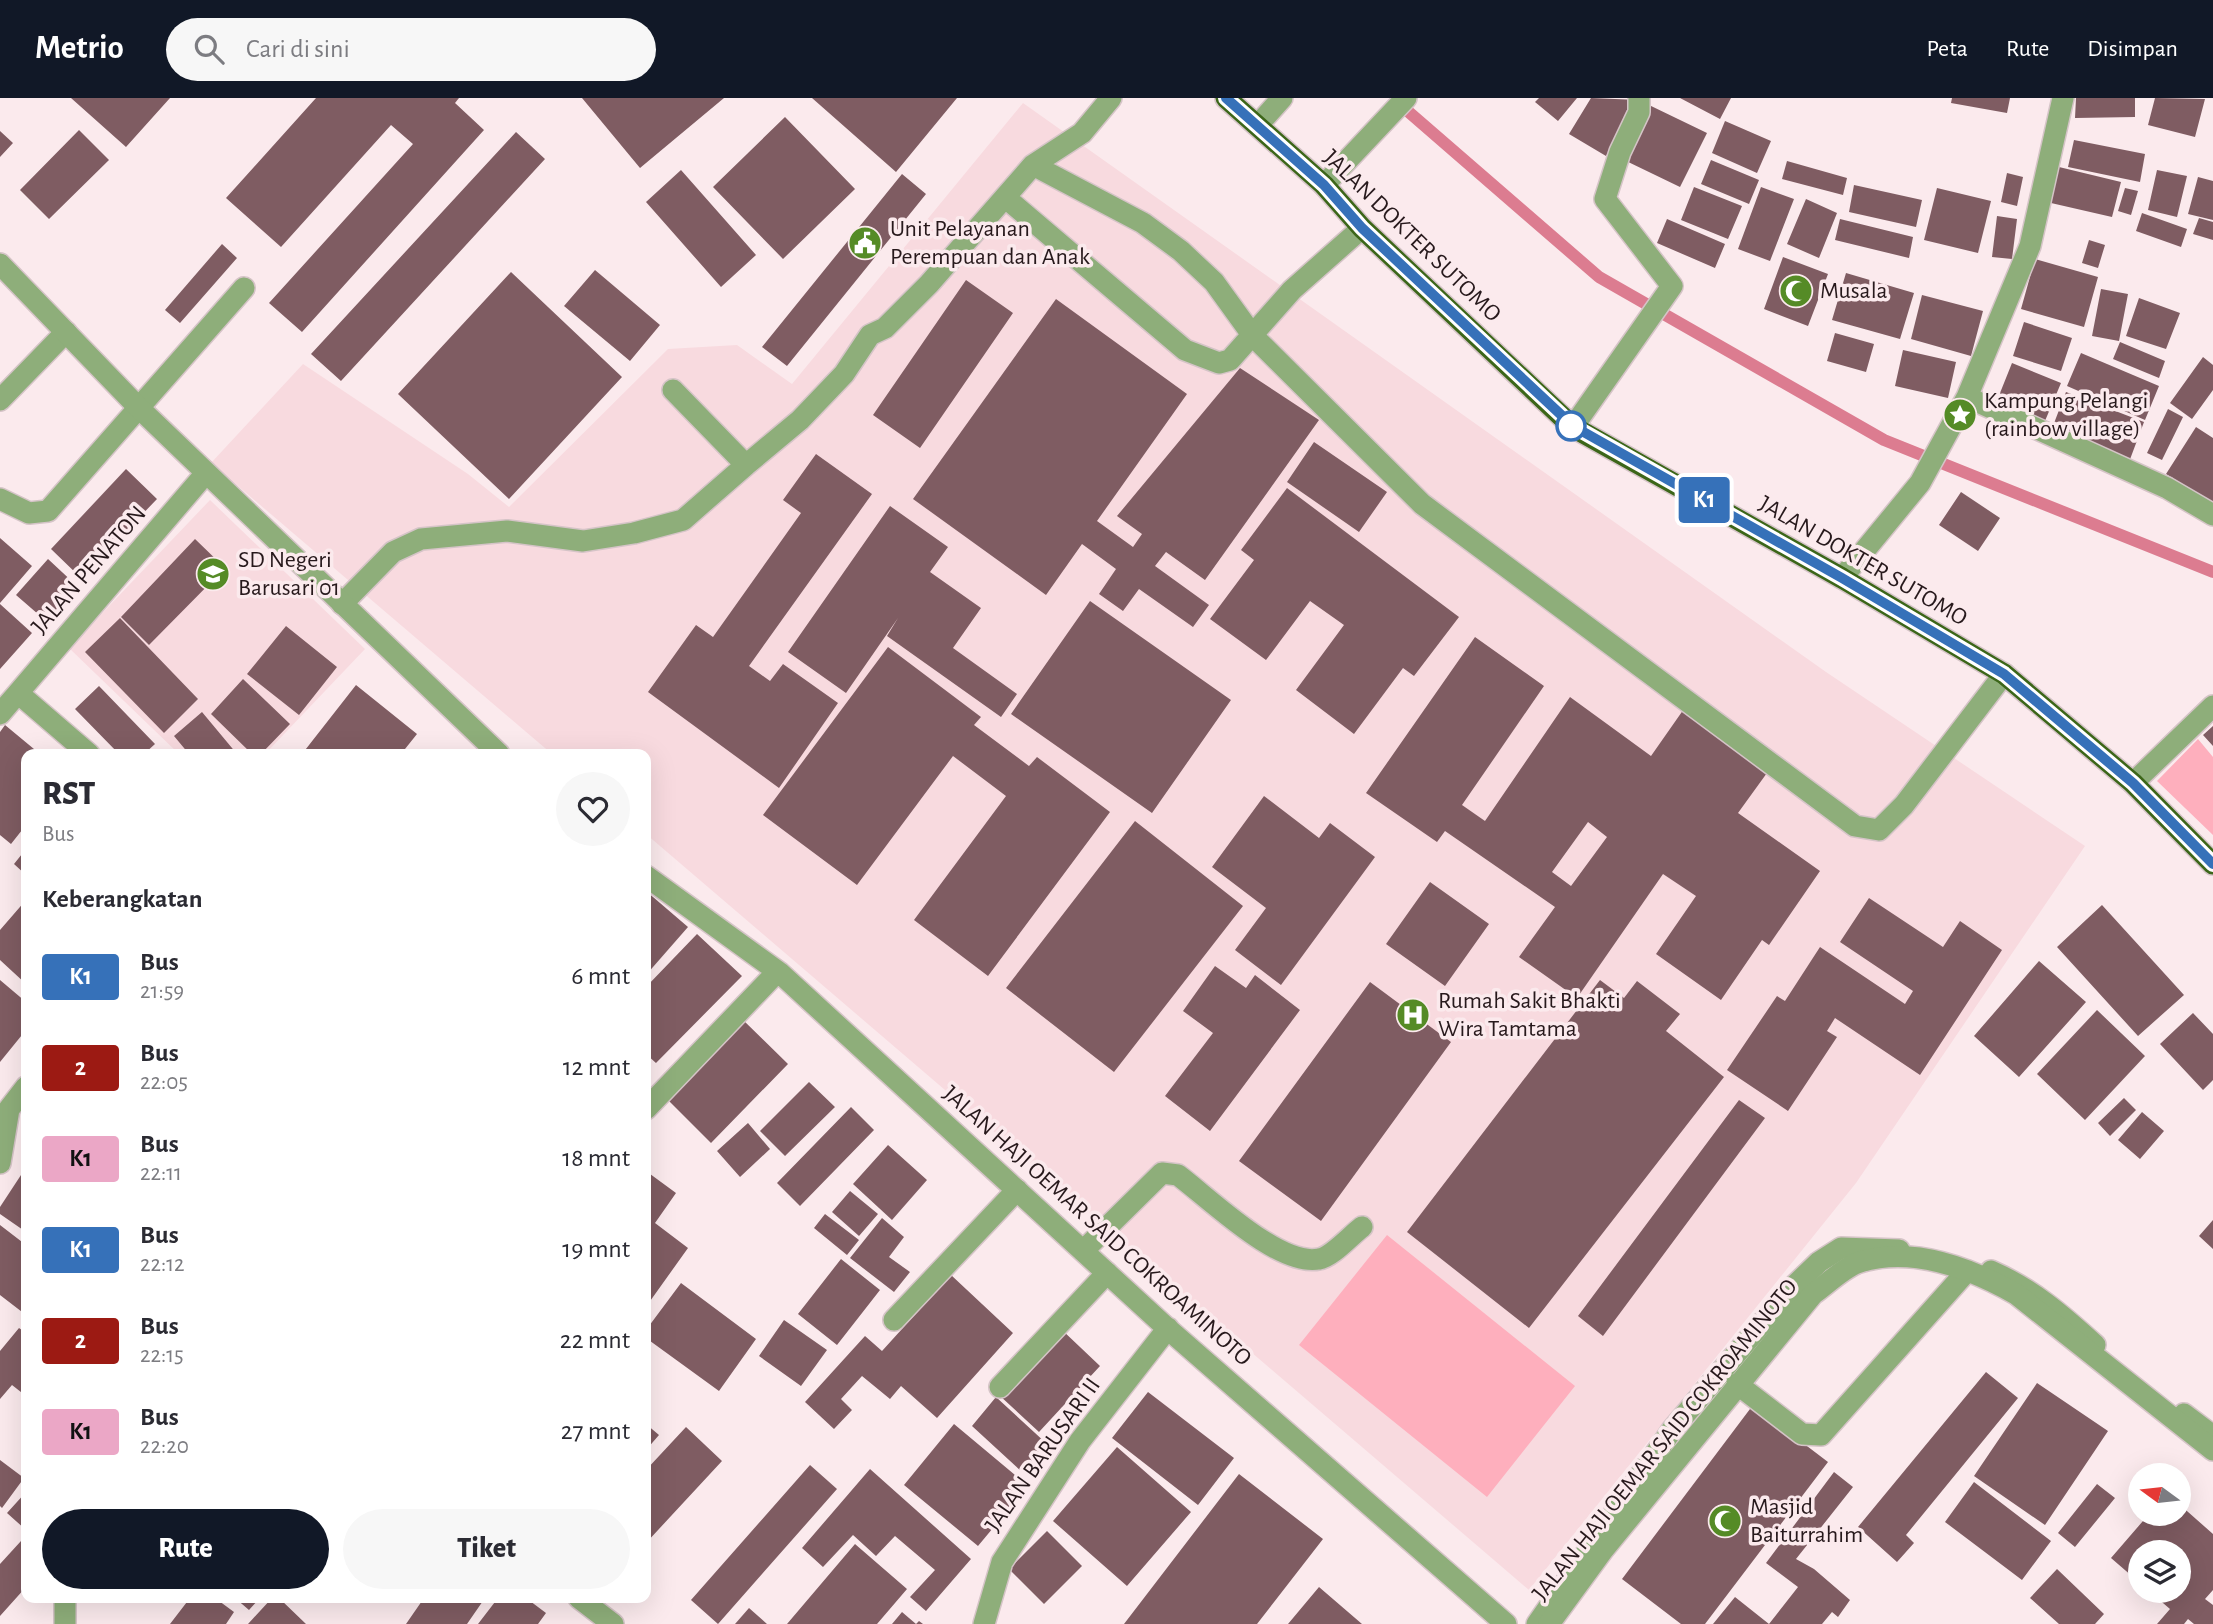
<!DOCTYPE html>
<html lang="id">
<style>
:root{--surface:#fff;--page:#f7f7f7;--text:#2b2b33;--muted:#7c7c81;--accent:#111827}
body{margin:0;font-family:"Alegreya Sans",sans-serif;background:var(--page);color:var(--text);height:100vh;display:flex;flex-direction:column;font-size:26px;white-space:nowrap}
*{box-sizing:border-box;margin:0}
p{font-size:23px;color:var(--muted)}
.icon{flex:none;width:38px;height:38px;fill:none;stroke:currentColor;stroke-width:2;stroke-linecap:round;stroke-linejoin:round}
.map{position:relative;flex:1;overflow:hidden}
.drawer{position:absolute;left:21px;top:651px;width:630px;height:854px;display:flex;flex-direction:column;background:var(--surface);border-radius:14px;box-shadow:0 7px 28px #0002}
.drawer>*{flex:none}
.badge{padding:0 14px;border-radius:5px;font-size:24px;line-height:46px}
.needle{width:46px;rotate:285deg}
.fabs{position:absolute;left:2128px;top:1365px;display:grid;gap:14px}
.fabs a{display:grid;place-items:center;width:63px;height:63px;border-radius:50%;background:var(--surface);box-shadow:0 7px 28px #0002;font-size:35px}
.map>.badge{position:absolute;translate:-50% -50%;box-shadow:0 0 0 4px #fff}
h2{padding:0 21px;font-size:26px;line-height:63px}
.round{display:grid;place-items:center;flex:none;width:74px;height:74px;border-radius:37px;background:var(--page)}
.headline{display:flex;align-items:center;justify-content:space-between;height:119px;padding:0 21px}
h1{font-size:33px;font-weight:800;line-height:52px}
.cta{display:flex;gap:14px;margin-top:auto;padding:14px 21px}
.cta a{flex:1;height:80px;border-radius:42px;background:var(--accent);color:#fff;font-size:28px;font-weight:800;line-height:80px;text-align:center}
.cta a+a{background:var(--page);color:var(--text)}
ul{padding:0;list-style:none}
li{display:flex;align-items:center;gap:21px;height:91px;padding:0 21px}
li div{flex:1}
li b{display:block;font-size:26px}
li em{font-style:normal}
li .badge{min-width:77px;font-weight:700;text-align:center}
header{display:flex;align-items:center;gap:42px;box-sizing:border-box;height:98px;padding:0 35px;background:var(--accent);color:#fff}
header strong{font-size:33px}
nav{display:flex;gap:38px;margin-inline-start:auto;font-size:24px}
.search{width:490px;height:63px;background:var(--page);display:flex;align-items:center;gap:18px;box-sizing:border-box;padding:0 24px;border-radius:38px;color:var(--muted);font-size:26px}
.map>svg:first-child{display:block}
</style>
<header>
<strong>Metrio</strong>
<div class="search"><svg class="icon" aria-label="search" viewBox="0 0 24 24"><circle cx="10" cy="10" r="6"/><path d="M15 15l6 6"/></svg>Cari di sini</div>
<nav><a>Peta</a><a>Rute</a><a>Disimpan</a></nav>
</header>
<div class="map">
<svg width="2213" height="1526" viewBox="0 0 2213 1526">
<rect width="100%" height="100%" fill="#fbeaed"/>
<path fill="#f8dadf" d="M1023 5 1826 574 2085 748 1856 1085 1529 1492 646 736V656H552L211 365 303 266 468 376 509 409 668 251 737 247 792 286Z
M210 402 365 551 265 656H179L69 550Z"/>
<path fill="#feafbd" d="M2198 641 2213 659V737L2157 683Z
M1387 1137 1575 1288 1487 1399 1299 1247Z"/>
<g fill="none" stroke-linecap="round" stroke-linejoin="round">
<path stroke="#dc7c90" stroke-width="12" d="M1396 3 1599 179 1884 342 2213 474"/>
</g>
<path fill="#7f5c62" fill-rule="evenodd" d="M71 0H170L126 49Z
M316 0H459L455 5 484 32 302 234 269 205 413 46 391 27 281 149 226 100Z
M582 0H724L640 70Z
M812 0H957L896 74Z
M1539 0H1577L1558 23 1535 4Z
M1591 0 1639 2 1606 58 1569 36Z
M1680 0H1731L1720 21Z
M1952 0H2010L2007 15 1951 5Z
M2076 0H2135V19L2075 20Z
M2155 0 2205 1 2195 39 2148 27Z
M1649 7 1707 35 1680 89 1622 61Z
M785 19 855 91 783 161 713 89Z
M1725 23 1771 43 1757 75 1712 55Z
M79 32 109 62 49 121 20 92Z
M0 33 13 45 0 59Z
M516 34 545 61 341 283 311 256Z
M2074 42 2145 56 2140 84 2068 69Z
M1711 62 1759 82 1749 106 1701 86Z
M1787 63 1847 80 1843 97 1782 81Z
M2059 69 2121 84 2112 119 2051 105Z
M681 72 756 157 721 189 646 104Z
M2157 72 2187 78 2177 119 2148 112Z
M2007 75 2023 79 2017 108 2001 104Z
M902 76 926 96 787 268 762 249Z
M2198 79 2213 83V122L2188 116Z
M1854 87 1922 102 1916 129 1849 114Z
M1694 89 1742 108 1728 141 1681 122Z
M1761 89 1794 101 1770 163 1738 151Z
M1937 90 1991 103 1978 155 1924 142Z
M2125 90 2138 93 2131 117 2118 113Z
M1806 101 1837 115 1819 160 1787 146Z
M2142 115 2187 131 2181 149 2136 133Z
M1997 118 2017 121 2012 161 1992 159Z
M2199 120 2213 124V142L2193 136Z
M1667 121 1725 146 1715 170 1657 145Z
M1840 121 1913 139 1909 160 1835 142Z
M2089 142 2105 147 2098 170 2082 165Z
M222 146 237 160 180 225 165 212Z
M1783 159 1828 176 1808 228 1764 211Z
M2035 161 2098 179 2084 229 2021 211Z
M595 172 660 227 630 263 564 208Z
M511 174 622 279 509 401 398 296Z
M1846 175 1914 195 1900 241 1832 222Z
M966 182 1013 215 920 350 873 317Z
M2101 191 2128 196 2119 243 2092 238Z
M1922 197 1983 213 1971 258 1911 241Z
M2139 200 2180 215 2166 251 2126 238Z
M1056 201 1187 296 1097 423 1133 449 1142 436 1117 418 1240 270 1319 322 1205 482 1166 454 1155 468 1209 507 1193 529 1139 491 1123 513 1099 496 1116 471 1082 446 1046 497 913 401Z
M2024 224 2072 240 2061 273 2013 258Z
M1835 235 1874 246 1866 274 1827 263Z
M2120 244 2165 263 2159 280 2113 261Z
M1903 252 1956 264 1948 300 1895 288Z
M2081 255 2159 288 2145 322 2067 288Z
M2203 259 2213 267V292L2192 321 2170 305Z
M2012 265 2061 285 2042 330 1994 310Z
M2066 294 2144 324 2129 364 2051 333Z
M2168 311 2183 319 2162 362 2147 355Z
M2196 329 2213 340V405L2166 376Z
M1314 344 1387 394 1359 434 1287 384Z
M816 356 872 396 749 568 770 583 783 566 838 605 779 690 648 594 696 527 713 539 801 415 783 402Z
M126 371 157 401 81 480 51 451Z
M1287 390 1459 519 1414 578 1403 570 1354 636 1296 592 1344 527 1310 503 1266 562 1210 521 1254 462 1241 452Z
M1961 394 2000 420 1978 453 1939 427Z
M890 408 948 449 930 474 981 510 953 550 1017 596 1001 619 887 538 898 520 846 595 788 554Z
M0 440 32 468 0 505Z
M195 441 225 470 149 547 121 519Z
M48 461 77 488 46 523 16 497Z
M1090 503 1231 602 1152 715 1011 616Z
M0 506 32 535 0 571Z
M120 520 198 601 164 635 85 554Z
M286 528 337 569 299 617 247 576Z
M1475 539 1544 588 1462 707 1485 723 1570 599 1651 658 1686 608 1772 668 1738 715 1820 773 1769 847 1762 842 1721 902 1656 856 1696 798 1663 776 1577 900 1519 859 1555 809 1445 733 1437 744 1366 695ZM1588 724 1607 739 1571 788 1552 774Z
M888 549 981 619 974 627 1029 668 1037 659 1110 714 988 878 914 822 1006 698 953 658 857 787 763 717Z
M243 581 290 626 261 656H252L211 616Z
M356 587 417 636 401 656H302Z
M99 588 155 646 144 656H119L75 611Z
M202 614 237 656H189L174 638Z
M5 627 40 656H26V727L11 746 0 737V634Z
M2213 628V648L2203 637Z
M1264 698 1319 740 1330 725 1375 759 1281 887 1235 852 1266 810 1212 769Z
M1135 723 1243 808 1114 974 1006 890Z
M26 751V777L14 766Z
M1430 784 1489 826 1445 888 1386 846Z
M646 793 688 829 646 877Z
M1869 800 1943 849 1960 823 2002 852 1920 977 1835 920 1827 933 1837 939 1788 1013 1727 972 1777 898 1785 903 1820 849 1905 906 1913 893 1840 844Z
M26 802V886L0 862V832Z
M2102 807 2184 897 2138 938 2057 849Z
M697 836 742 878 656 965 646 956V889Z
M2039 863 2086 904 2019 979 1974 938Z
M1215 868 1246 890 1255 877 1300 912 1210 1033 1165 998 1213 935 1183 913Z
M0 882 26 904V932L0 964Z
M1600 882 1624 900 1637 883 1680 916 1666 933 1724 979 1529 1230 1407 1134Z
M1370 884 1451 944 1321 1123 1239 1063Z
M2097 912 2145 958 2085 1022 2037 976Z
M2193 915 2213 936V982L2203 992 2160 946Z
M741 920 788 966 711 1045 665 999Z
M809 984 835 1009 785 1058 760 1033Z
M2124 1000 2136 1012 2110 1038 2098 1025Z
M1739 1002 1765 1020 1603 1238 1578 1218Z
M851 1009 874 1032 800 1108 777 1085Z
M2142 1014 2164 1033 2140 1061 2118 1042Z
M748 1025 770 1051 740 1079 717 1053Z
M888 1047 927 1082 892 1122 853 1086Z
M646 1073 676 1095 655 1125 688 1150 648 1206Z
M21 1077 26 1081V1134L0 1116V1109Z
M850 1093 878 1116 859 1138 832 1114Z
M825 1116 859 1142 847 1157 814 1130Z
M882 1120 904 1139 889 1159 910 1174 894 1194 850 1160Z
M2213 1122V1151L2199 1138Z
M0 1127 26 1147V1217L0 1197Z
M841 1161 880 1192 837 1247 798 1216Z
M951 1177 1013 1235 937 1320 901 1288 890 1301 862 1278 841 1301 852 1312 834 1331 805 1304 865 1238 882 1253Z
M681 1185 756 1241 719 1293 646 1240V1232Z
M784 1222 827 1252 801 1288 759 1258Z
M19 1230 26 1235V1298L12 1287 0 1301V1253Z
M1061 1231 1100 1268 1039 1334 999 1297Z
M1986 1274 2018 1300 1906 1437 1914 1445 1897 1464 1858 1429Z
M2037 1285 2108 1333 2045 1427 1974 1378Z
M1148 1294 1234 1360 1198 1407 1112 1340Z
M996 1299 1047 1346 1022 1374 972 1328Z
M1753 1307 1828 1364 1705 1526H1681L1622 1481Z
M646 1326 659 1337 646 1352Z
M954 1326 1028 1388 978 1448 904 1387Z
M686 1329 722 1363 646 1445V1372Z
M1117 1349 1191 1414 1127 1488 1053 1423Z
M0 1362 24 1380 2 1410 0 1408Z
M810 1367 837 1391 718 1526 691 1502Z
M870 1371 971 1461 926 1513 910 1499 935 1472 895 1438 876 1458 853 1437 823 1469 802 1450Z
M1834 1374 1853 1389 1796 1461 1814 1471 1850 1502 1838 1519 1832 1514 1822 1526H1713L1735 1499 1769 1526 1798 1489 1766 1465Z
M1239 1376 1323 1441 1257 1526H1124Z
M1974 1384 2051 1443 2022 1482 1945 1424Z
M2097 1386 2115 1400 2075 1449 2058 1435Z
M26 1394V1432L7 1415Z
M2179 1406 2213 1436V1492L2205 1501 2213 1507V1526H2194L2188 1521 2184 1526H2157L2170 1511 2149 1493H2179V1454H2140V1485L2111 1460 2149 1416H2179Z
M1047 1433 1082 1468 1044 1506 1009 1471Z
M21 1443 26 1448V1489L0 1518V1466Z
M855 1446 907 1491 877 1526H787Z
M2057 1471 2104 1516 2095 1526H2059L2030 1500Z
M1319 1489 1362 1526H1288Z
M190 1500H215L234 1514 226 1526H170Z
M235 1500H260L249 1512Z
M272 1500H279L306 1526H248Z
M424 1500H485L467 1526H406Z
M498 1500H526L546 1515 538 1526H478Z
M749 1510 767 1526H735Z
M902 1514 916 1526 919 1523 923 1526H892Z"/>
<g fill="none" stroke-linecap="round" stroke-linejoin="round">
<defs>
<path id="service" d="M1258 27 1282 0
M1033 67 1143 125 1181 153 1214 184 1253 238 1422 406 1855 728 1879 732 1904 707 2004 576
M1007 101 1185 252 1219 265 1230 262 1292 192 1362 130
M0 302 66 234
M746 367 800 322 844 276 870 237 885 230 929 186 1033 67 1082 35 1111 0
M0 401 29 415 48 413 244 190
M342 506 393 454 421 441 507 433 583 443 634 435 683 422 746 367 673 292
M894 1222 1017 1092
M1737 1286 1802 1336 1821 1337 1967 1173
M1000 1289 1107 1175"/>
<path id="pedestrian" d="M1991 1173C2032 1191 2062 1217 2095 1247
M2184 1316 2213 1338
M1537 1526 1672 1332 1792 1190 1819 1164 1841 1150 1899 1152"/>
<path id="minor" d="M1324 87 1406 0
M0 166 138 309 499 656
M1967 299 2167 390 2213 417
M1573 329 1672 188 1605 101 1620 54 1639 14V0
M1842 480 1920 385 1967 299 2030 148 2063 0
M0 616 18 595
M89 656 18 595 206 375
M2133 685 2213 608
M646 778 780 875 1168 1231 1506 1526
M646 1011 777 874
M0 1065 9 1011 26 989
M1083 1153 1162 1075 1178 1077C1210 1101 1279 1169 1319 1161 1332 1159 1350 1138 1362 1129
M65 1500V1526
M579 1500 613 1526
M984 1526 1002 1464 1080 1343 1168 1230
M1549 1526 1603 1452 1813 1196C1826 1187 1842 1171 1857 1165 1910 1147 1970 1170 2016 1196L2213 1352"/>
<path id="trunk" d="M1226 0 1324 87 1362 130 1573 329 1842 480 2004 576 2133 685 2213 766"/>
</defs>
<use href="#service" stroke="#d5c4c7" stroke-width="24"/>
<use href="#pedestrian" stroke="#d5c4c7" stroke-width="24"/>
<use href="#minor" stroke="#d5c4c7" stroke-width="24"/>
<use href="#trunk" stroke="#d5c4c7" stroke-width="24"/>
<use href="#service" stroke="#8eae7a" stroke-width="21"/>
<use href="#pedestrian" stroke="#8eae7a" stroke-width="21"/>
<use href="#minor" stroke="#8eae7a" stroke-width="21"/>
<use href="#trunk" stroke="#3c6619" stroke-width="21"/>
</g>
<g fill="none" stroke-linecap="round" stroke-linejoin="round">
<defs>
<path id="line" d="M1226 0 1324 87 1362 130 1573 328 1842 480 2004 576 2133 685 2213 766"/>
</defs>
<use href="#line" stroke="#fff" stroke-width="16"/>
<use href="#line" stroke="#3671b9" stroke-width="10"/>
</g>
<defs>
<symbol id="civic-disc" viewBox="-11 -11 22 22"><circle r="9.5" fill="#558b26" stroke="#fbeaed"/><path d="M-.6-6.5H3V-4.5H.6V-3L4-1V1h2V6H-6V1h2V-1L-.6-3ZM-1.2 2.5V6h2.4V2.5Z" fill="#fff"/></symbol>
<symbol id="mosque-disc" viewBox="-11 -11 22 22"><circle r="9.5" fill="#558b26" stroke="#fbeaed"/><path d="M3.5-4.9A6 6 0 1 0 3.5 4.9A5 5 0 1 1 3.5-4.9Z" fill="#fff"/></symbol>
<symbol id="sight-disc" viewBox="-11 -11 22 22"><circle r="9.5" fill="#558b26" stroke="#fbeaed"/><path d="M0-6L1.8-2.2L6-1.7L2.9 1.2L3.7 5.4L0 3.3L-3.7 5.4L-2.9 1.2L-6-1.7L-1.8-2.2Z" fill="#fff"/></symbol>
<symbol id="school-disc" viewBox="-11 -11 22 22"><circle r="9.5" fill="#558b26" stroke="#fbeaed"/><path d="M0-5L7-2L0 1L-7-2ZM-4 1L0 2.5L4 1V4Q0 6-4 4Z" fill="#fff"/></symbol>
<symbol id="hospital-disc" viewBox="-11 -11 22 22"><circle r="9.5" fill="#558b26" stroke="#fbeaed"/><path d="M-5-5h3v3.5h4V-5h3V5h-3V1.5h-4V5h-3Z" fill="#fff"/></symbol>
</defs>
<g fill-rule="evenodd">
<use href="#civic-disc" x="846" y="126" width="38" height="38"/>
<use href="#mosque-disc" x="1777" y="174" width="38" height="38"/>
<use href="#sight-disc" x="1941" y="298" width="38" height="38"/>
<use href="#school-disc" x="194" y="457" width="38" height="38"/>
<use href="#hospital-disc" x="1394" y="898" width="38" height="38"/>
<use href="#mosque-disc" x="1706" y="1404" width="38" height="38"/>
</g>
<circle fill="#fff" stroke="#3671b9" stroke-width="3.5" cx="1571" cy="328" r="14"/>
<g text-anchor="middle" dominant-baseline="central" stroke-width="7" stroke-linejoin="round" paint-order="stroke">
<g font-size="24" fill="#27191c" stroke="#fbeaed" text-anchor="start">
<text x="890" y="131">Unit Pelayanan<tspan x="890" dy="28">Perempuan dan Anak</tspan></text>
<text x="1820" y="193">Musala</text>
<text x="1984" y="303">Kampung Pelangi<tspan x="1984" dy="28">(rainbow village)</tspan></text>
<text x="238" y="462">SD Negeri<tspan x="238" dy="28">Barusari 01</tspan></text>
<text x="1438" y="903">Rumah Sakit Bhakti<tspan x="1438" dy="28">Wira Tamtama</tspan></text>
<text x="1750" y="1409">Masjid<tspan x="1750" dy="28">Baiturrahim</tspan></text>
</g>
<g font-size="24" fill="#27191c" stroke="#fbeaed">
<text transform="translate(1412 138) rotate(44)">JALAN DOKTER SUTOMO</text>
<text transform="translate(1863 463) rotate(30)">JALAN DOKTER SUTOMO</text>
<text transform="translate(89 472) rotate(-49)">JALAN PENATON</text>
<text transform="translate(1097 1128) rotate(42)">JALAN HAJI OEMAR SAID COKROAMINOTO</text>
<text transform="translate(1665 1342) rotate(-51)">JALAN HAJI OEMAR SAID COKROAMINOTO</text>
<text transform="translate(1043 1357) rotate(-55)">JALAN BARUSARI II</text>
</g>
</g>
</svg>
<div class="fabs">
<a><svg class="needle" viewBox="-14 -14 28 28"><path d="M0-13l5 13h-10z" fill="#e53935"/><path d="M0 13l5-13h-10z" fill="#7c7c81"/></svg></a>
<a><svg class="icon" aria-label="layers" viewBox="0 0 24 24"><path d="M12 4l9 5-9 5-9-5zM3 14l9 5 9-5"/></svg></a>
</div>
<b class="badge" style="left:1704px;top:402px;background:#3671b9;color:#fff">K1</b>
<section class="drawer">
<div class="headline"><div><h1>RST</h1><p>Bus</p></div><a class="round"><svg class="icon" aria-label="heart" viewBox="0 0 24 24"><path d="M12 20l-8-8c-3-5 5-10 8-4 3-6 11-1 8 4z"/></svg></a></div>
<h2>Keberangkatan</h2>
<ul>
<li><span class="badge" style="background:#3671b9;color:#fff">K1</span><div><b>Bus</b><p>21:59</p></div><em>6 mnt</em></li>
<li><span class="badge" style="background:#9c1a13;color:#fff">2</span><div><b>Bus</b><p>22:05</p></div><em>12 mnt</em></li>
<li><span class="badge" style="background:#eba7c6;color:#111">K1</span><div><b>Bus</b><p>22:11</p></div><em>18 mnt</em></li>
<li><span class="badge" style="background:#3671b9;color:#fff">K1</span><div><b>Bus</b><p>22:12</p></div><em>19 mnt</em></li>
<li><span class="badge" style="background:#9c1a13;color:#fff">2</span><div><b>Bus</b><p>22:15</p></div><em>22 mnt</em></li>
<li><span class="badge" style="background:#eba7c6;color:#111">K1</span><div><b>Bus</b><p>22:20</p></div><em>27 mnt</em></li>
</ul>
<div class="cta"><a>Rute</a><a>Tiket</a></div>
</section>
</div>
